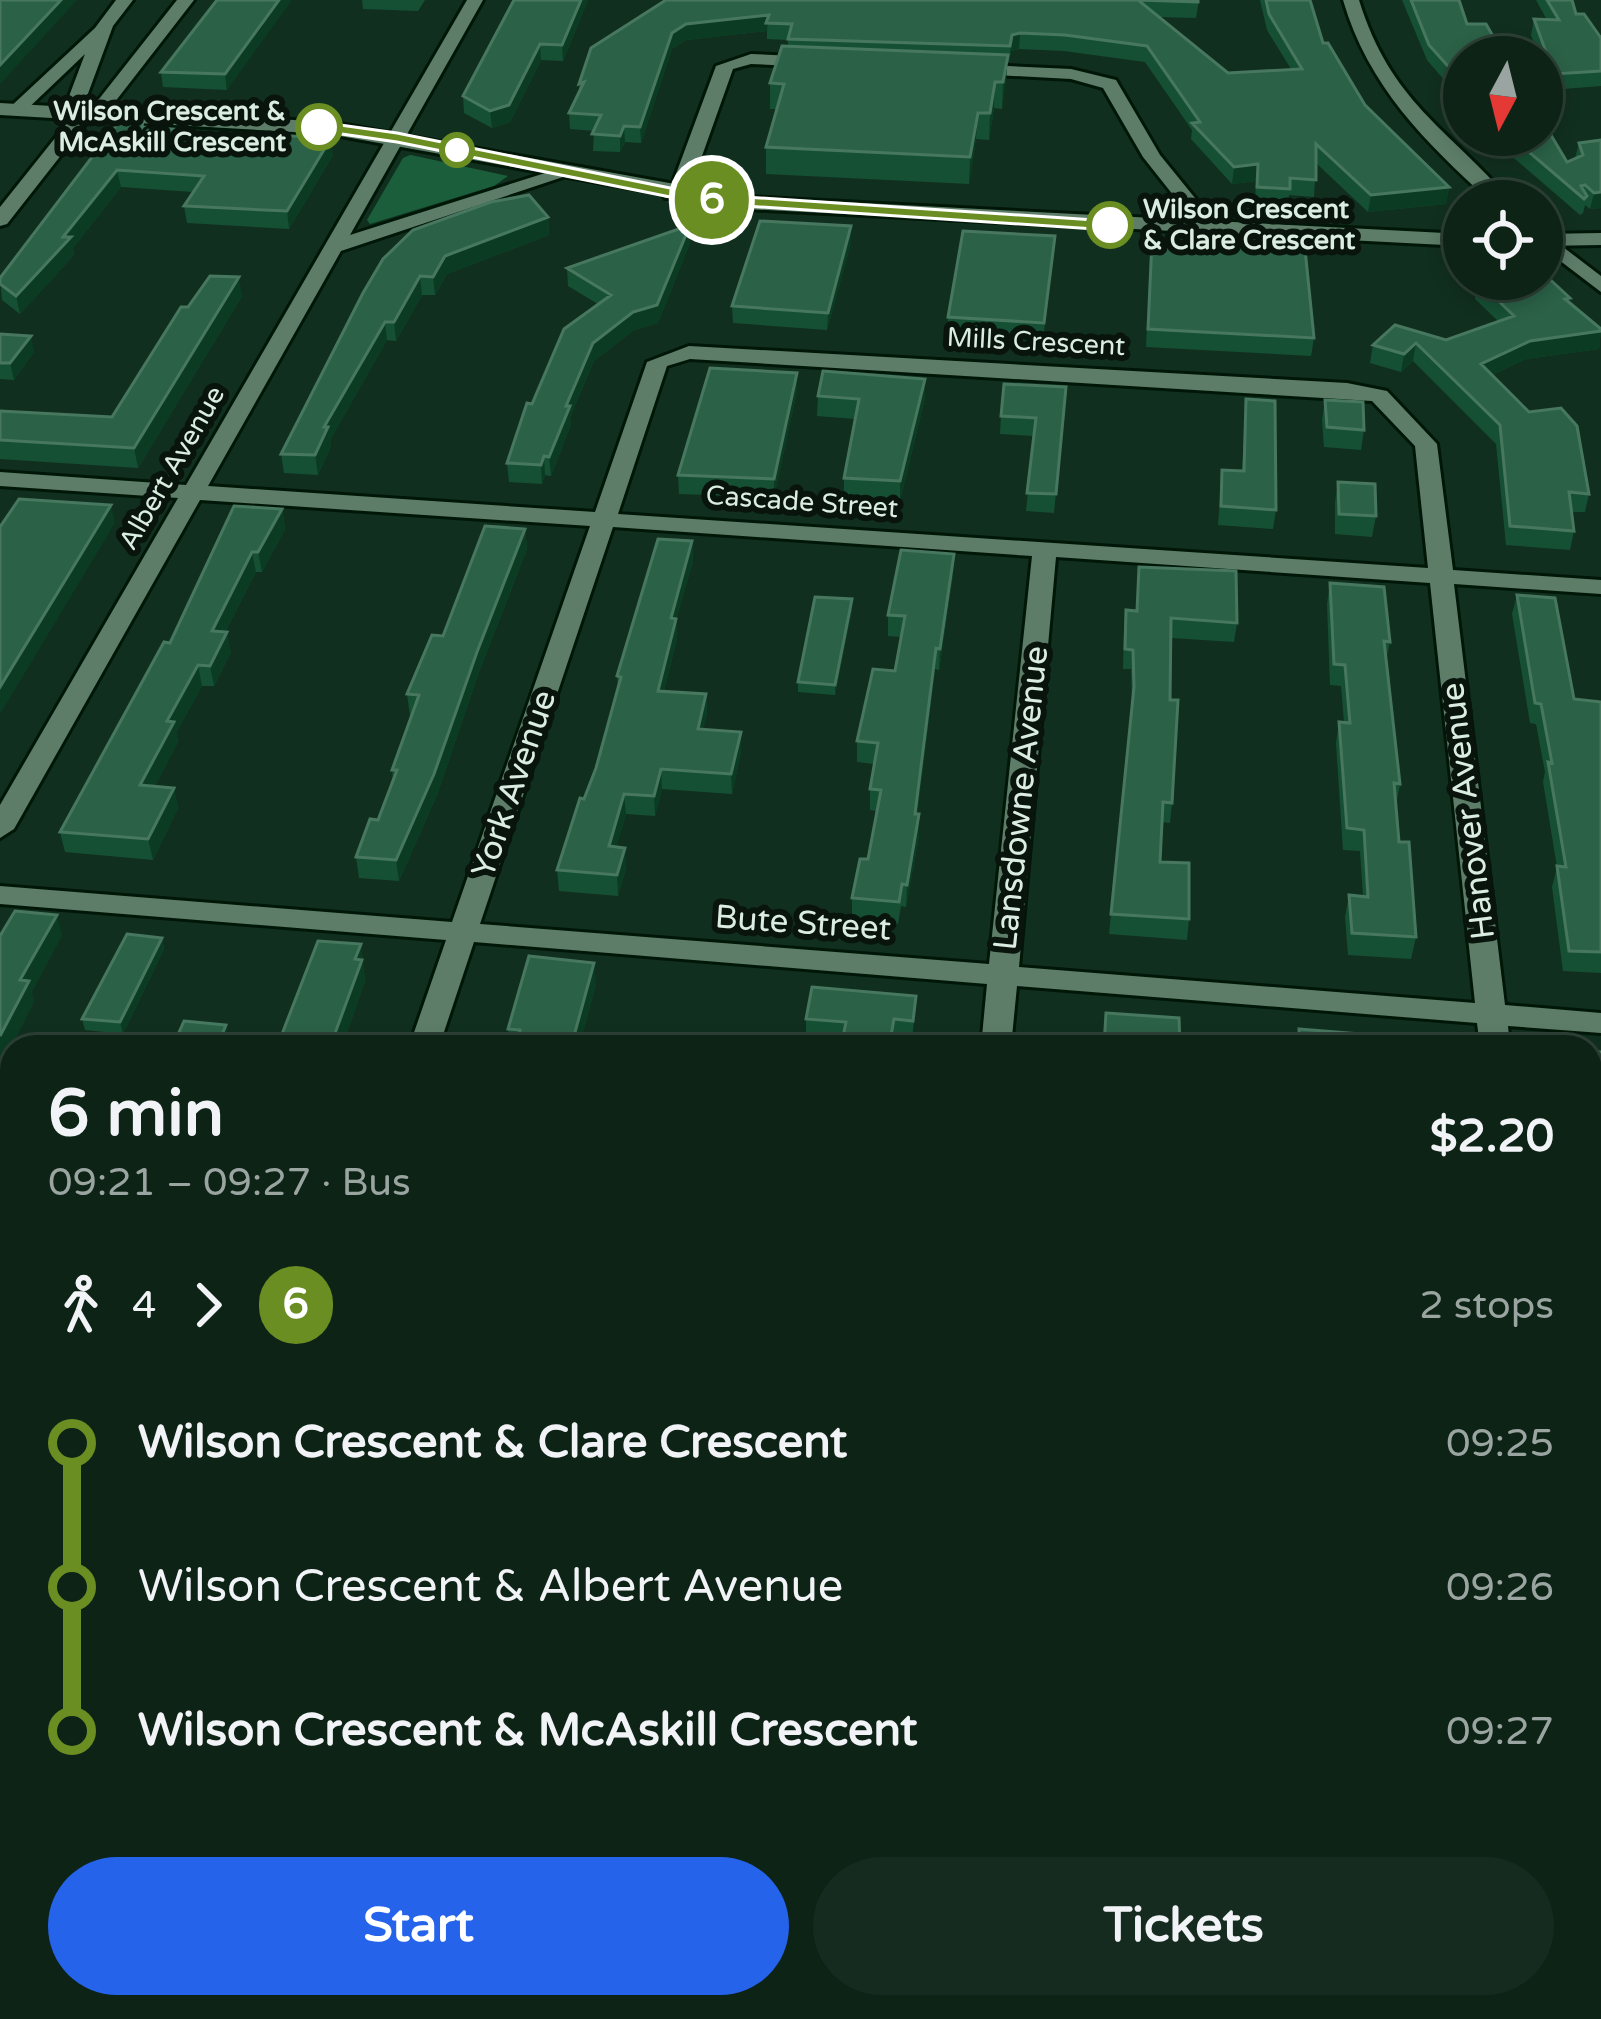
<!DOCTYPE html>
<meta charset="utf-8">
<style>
:root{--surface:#0d2316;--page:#162b1f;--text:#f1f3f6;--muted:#9aa4a1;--line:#2d4035;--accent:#2563eb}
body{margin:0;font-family:"Varela Round",sans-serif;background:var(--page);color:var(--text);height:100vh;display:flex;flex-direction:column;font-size:45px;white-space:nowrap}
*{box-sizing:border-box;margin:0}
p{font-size:39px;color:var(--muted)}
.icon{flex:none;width:66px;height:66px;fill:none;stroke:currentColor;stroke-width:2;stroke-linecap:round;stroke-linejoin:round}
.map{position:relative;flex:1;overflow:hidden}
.drawer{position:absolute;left:0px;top:1035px;width:1602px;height:984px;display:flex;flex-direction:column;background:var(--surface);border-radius:36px 36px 0 0;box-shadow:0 6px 18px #0003,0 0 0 3px var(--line)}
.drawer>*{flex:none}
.badge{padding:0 24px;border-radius:39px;font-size:42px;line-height:78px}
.needle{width:78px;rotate:187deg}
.buttons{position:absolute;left:1443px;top:36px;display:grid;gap:24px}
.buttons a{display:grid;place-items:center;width:120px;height:120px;border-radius:50%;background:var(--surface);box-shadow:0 6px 18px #0003,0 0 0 3px var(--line);font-size:60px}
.map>.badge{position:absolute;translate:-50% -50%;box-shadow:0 0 0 6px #fff}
.legs{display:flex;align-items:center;gap:18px;height:132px;padding:0 48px;font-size:39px}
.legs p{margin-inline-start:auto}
.summary{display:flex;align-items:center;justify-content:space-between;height:204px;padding:0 48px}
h1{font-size:66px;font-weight:700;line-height:90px}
.button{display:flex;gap:24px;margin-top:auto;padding:24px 48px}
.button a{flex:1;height:138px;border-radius:72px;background:var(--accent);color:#fff;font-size:48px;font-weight:700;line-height:138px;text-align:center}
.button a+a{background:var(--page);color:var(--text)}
ul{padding:0 48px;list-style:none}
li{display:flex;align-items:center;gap:42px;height:144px;font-size:45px}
li i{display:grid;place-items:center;width:18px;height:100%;margin:0 15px;background:currentColor}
li i::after{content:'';width:30px;height:30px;margin:-15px;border:9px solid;border-radius:50%;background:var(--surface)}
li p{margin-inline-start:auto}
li:first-child i{background:linear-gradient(#0000 50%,currentColor 0)}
li:last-child i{background:linear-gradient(currentColor 50%,#0000 0)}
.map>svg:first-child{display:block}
</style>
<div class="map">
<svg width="1601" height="2019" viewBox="0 0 1601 2019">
<rect width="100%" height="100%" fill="#112f1e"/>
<path fill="#1b5e3b" d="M410 155H411L508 176 494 186 370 224 367 220 403 158Z"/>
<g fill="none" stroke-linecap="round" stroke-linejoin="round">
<defs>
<path id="minor" d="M467 0H483L350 235 558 169 575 173 341 251 208 486 595 512 647 362 689 346 1347 383 1387 391 1437 444 1453 570 1601 580V594L1454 584 1505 1005 1601 1013V1033L1508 1026 1510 1047H1480L1477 1023 1017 986 1011 1047H981L987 984 474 942 439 1047H409L446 940 0 904V886L452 922 590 526 200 500 14 829 0 838V805L178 498 0 486V472L186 485ZM690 359 1372 401 1415 446 1428 568 618 514 667 366ZM613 527 1032 556 989 964 480 924ZM1056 557 1430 583 1475 1003 1019 967Z
M1343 0H1359C1391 103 1447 127 1511 201H1490C1425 142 1368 86 1343 0Z
M751 54 816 57 825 62 816 67 751 64 733 69 692 184 679 198H665L662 194 673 182 716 66Z
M966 64 1071 69 1116 80 1160 155 1221 230 1204 234 1143 157 1103 88 1071 79 960 73 957 69Z
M1542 231 1601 276V292L1542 247Z
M1590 1809 1601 1813V1943L1590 1938Z
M75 2007H117L114 2019H70Z
M883 2007H925V2019H881Z"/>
<path id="tertiary" d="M0 103 329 122 747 197 1464 234V246L747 209 329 134 0 115Z
M1601 233V245L1542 246V234Z
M0 1545 12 1547V1577L0 1575Z
M1590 1710 1601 1711V1745L1590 1744Z"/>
<path id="secondary" d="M116 0H133L113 26 86 99 89 104 99 99 177 0H194L111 107 91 117 7 224 0 226V207L75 113 68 99 85 54 22 114 7 110 95 28Z"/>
</defs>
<use href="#minor" stroke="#001708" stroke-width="6"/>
<use href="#tertiary" stroke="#001708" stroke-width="6"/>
<use href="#secondary" stroke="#001708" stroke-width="6"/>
<use href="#minor" fill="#5d7d69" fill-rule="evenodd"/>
<use href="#tertiary" fill="#5d7d69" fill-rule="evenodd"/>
<use href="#secondary" fill="#5d7d69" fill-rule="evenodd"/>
</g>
<path fill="#165034" d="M217 0 227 90 163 87 161 72Z
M362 0H425L418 11 363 9Z
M588 0 563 61 541 60 510 122 492 128 464 113 463 96Z
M666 0H1199L1196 18 1158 17 1228 73 1291 69 1267 30 1260 0H1310L1323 43 1365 105 1449 187 1446 204 1368 212 1316 163 1314 197 1289 195 1288 206 1255 204 1256 181 1232 184 1191 139 1192 130 1145 62 1064 51 1019 49 1011 51 1009 62H1007L1002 109 994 108 989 140 976 139 969 184 766 174V147L777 109H770V83L788 47V40L767 39V31L686 40 672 49 641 143 625 142 620 152 593 151 594 131 570 129 569 113 579 92V84Z
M1402 0H1459L1467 24 1464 57V103L1427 60Z
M1536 0H1572L1576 14 1601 38V86L1551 90 1542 65V57H1539L1531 35 1534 19 1547 20Z
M143 120 144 127 187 130 190 146 333 155 289 229 187 223 184 206 193 192 121 187 73 248 74 255 20 314 2 300 0 278Z
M1492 135H1542L1567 162 1575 158 1579 143 1601 208 1590 209 1585 205 1583 213 1580 215 1508 153Z
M548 217 549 235 447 274 435 295H422L396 341 387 340 330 440 331 446 318 475 284 473 281 454 363 293Z
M1055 236 1043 340 947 335 948 317Z
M690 243 658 323 634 330 594 361 570 417 571 424 551 476 545 475 542 484 509 482 507 463 532 404 598 304 568 286 567 268Z
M851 243 827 330 733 323 732 306Z
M1150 258 1314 338 1311 356 1146 347Z
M1483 279H1542L1601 329 1599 349 1526 359 1492 375 1589 494 1585 512H1572L1574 531 1570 550 1506 545 1496 444 1413 361 1401 372 1370 363 1373 345 1446 340 1498 321 1475 299 1478 281 1485 280Z
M242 296 138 468 0 459V411L112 417 188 307Z
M0 334 34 352 14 380 0 379Z
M797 373V391L774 497 679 494 678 475Z
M1066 387 1054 513 1026 511 1034 436 1000 434 1001 416Z
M818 396 925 398 900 501 844 498V478L855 419 817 416Z
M1246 399 1276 510 1273 529 1218 525 1222 470 1242 471Z
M1325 400 1364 430 1361 450 1324 447 1322 420Z
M1338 482 1376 516 1372 537 1335 534V502Z
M282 509 285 529 262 572H256L225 632 231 652 214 686H202L176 733 178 742 155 786 174 788 178 808 153 860 65 852 60 832Z
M525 529 527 549 479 672 437 795 399 881 359 878 356 857 378 820 393 780 392 770 412 715H410L407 694 443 636Z
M692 541 693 561 676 620 677 638 664 691 706 694 707 714 703 729 741 732V752L732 794 662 789 655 816 626 814 616 847 626 868 618 896 559 891 557 870 596 768 618 689 617 676Z
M954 554 953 575 939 670 935 669 917 814 919 836 906 907 901 906 898 924 852 920V898L868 859 877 811 870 810V789L874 764 857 762V741L895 671 901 637 888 636V615Z
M1139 567 1237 623 1234 642 1171 638 1170 700 1172 803 1170 823 1162 822 1160 862 1189 919 1187 940 1109 934 1132 707 1131 669H1123L1124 629 1126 610 1136 611Z
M1330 583 1390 642 1386 660 1400 784 1396 805 1399 842 1416 937 1411 959 1348 955 1345 917 1349 895 1363 896 1360 851 1343 850 1336 743 1339 722H1344L1341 686 1330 685 1327 604Z
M1517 595 1574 699 1601 702V973L1563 971 1552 887 1557 867 1543 782 1545 772 1536 724 1530 723 1512 614Z
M852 609 835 695 798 692V682Z
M162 938 164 949 123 1034 85 1030 82 1019Z
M361 944 365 981 342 1047H277Z
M596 984 579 1047H510L508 1029Z
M916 996 912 1042 893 1040 892 1047H841L842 1043 806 1040V1019Z
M1591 1051 1601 1052V1173H1597L1590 1114Z
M12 1191V1233L1 1232 0 1216Z
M1072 2007H1146V2019H1071Z
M1195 2007H1257V2019H1194Z
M1402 2007H1474L1476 2019H1402Z"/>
<path fill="#0b3c23" d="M61 0H77L0 84V65Z
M279 0H292L227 90 225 74Z
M581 0H588L563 61 562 45Z
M769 15 767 31 686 40 672 49 641 143 640 127 672 33 686 24Z
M1020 33 1019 49 1011 51 1009 62 1012 35Z
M540 44 541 60 510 122 492 128 490 111Z
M1008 55 1006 81 1002 109 1003 82Z
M995 82 994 108 989 140 990 113Z
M978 113 976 139 969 184 970 157Z
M624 126 625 142 620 152V136Z
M187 130 190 147 178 143Z
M331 138 333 155 289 229 287 211Z
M1258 164 1256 181 1232 184 1234 167Z
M117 170 121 187 73 248 74 255 20 314 16 296Z
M1449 187 1446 204 1368 212 1371 195Z
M1601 192V208L1590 209 1594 193Z
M548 217 549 235 447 274 435 295 433 277 445 256Z
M690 225V243L658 323 634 330 594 361 570 417 571 424 551 476 549 457 566 406 593 343Z
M851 226V243L827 330 828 313Z
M420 276 422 295 396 341 394 322Z
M239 277 242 296 138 468 134 448Z
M385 322 387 340 330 440 331 446 318 475 315 455 324 427Z
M1601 331 1599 349 1526 359 1477 382 1481 364 1530 341Z
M31 336 34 352 14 380 10 363Z
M1416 343 1413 361 1401 372 1404 354Z
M797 373V391L774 497V479Z
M925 379V398L900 501V481Z
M544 456 545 475 542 484 541 465Z
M111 505 115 523 0 714V687Z
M282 509 285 529 262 572 258 552Z
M525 529 527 549 479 672 437 795 399 881 396 860Z
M692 541 693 561 676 620 677 638 659 711 658 691 671 618Z
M252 552 256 572 215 651 212 631Z
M954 554 953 575 939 670 940 649Z
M852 599V609L835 695V685Z
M227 632 231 652 214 686 210 666Z
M936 648 935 669 915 836V814Z
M198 665 202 686 176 733 178 742 145 806 140 785 167 721Z
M706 694 707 714 699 748 698 729Z
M741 732V752L732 794 731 774Z
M661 769 662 789 655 816 654 796Z
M174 788 178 808 153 860 148 839Z
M624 794 626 814 610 867 609 846Z
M919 814V836L906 907 907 885Z
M625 848 626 868 618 896 617 875Z
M57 915 62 936 32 992 34 1002 0 1070V1036L20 980Z
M162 938 164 949 123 1034 120 1022Z
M361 944 365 981 342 1047H336L334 1036Z
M594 963 596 984 579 1047H571Z
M226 1025 228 1036 224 1047H217Z
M12 1724V1765L4 1745Z
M12 1871V1913L0 1943V1900Z
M287 2007H298L295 2019H284Z"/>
<path fill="#2b6147" stroke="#47775f" stroke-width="3" d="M0 0H61L0 65Z
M217 0H279L225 74 161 72Z
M514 0H581L562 45 540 44 509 105 490 111 463 96Z
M666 0H1198V2L1138 0 1228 73 1302 69 1269 14 1266 0H1310L1323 43H1328L1365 105 1449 187 1371 195 1316 144V180L1290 178V189L1257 187 1258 164 1234 167 1192 123 1200 122 1147 46 1065 35 1020 33 1012 35 1010 46 788 39 792 24 766 23 769 15 686 24 672 33 640 127 624 126 620 136 592 134 601 115 569 113 584 82 579 84 591 48Z
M1411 0H1459L1467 24H1486L1505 57H1464V84L1429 45Z
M1547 0H1572L1576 14H1584L1601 38V71L1554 74 1534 19 1559 20Z
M782 46 1008 55 1003 82H995L990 113H978L970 157 766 147 784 84 770 83Z
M121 119 143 120 142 127 187 130 178 143 192 146 261 151 272 135 331 138 287 211 184 206 204 176 117 170 63 237H71L16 296 0 284V278Z
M1542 120 1567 162 1583 155 1579 143 1601 140V192L1594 193 1585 185 1581 186 1587 196 1584 199 1509 135H1542Z
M529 195 548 217 445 256 433 277 420 276 394 322H385L324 427H328L315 455 281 454 363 293 383 259 413 230 491 202Z
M760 221 851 226 828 313 732 306Z
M690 225 657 305 633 312 593 343 566 406H570L549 457 544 456 541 465 507 463 527 403 532 404 564 329 611 295 567 268Z
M963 231 1055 236 1044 323 948 317Z
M1152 241 1305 249 1314 338 1148 329Z
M1542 272 1570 298 1565 299 1601 329V331L1530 341 1481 364 1529 412 1561 408 1577 426 1589 494 1569 492 1574 531 1510 526 1500 425 1416 343 1404 354 1373 345 1395 325 1446 340 1514 316 1478 281 1496 279H1542Z
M210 276 239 277 134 448 0 440V411L112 417 181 307H188Z
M0 334 31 336 10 363H0Z
M710 368 797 373 774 479 678 475Z
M823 371 925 379 900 481 844 478 859 399 818 396Z
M1004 384 1066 387 1056 494 1027 493 1036 418 1001 416Z
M1246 399 1275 401 1276 510 1221 506 1222 470 1244 471Z
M1325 400 1363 402 1364 430 1327 427Z
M1338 482 1375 484 1376 516 1339 514Z
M19 499 111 505 0 687V527Z
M234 506 282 509 258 552H252L212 631 227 632 210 666 198 665 167 721 174 722 140 785 174 788 148 839 60 832 164 642 170 643Z
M485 526 525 529 477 652 434 774 396 860 356 857 370 819 378 820 397 770H392L419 695 407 694 432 635 443 636Z
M658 539 692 541 671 618 676 619 658 691 706 694 698 729 741 732 731 774 661 769 654 796 624 794 609 846 625 848 617 875 557 870 580 798 584 799 596 768 621 677 617 676Z
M901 550 954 554 940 649 936 648 915 814H919L907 885 902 884 899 902 852 898 860 859H868L881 790 870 789 878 743 857 741 873 669 895 671 905 616 888 615Z
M1139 567 1236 571 1237 623 1171 618 1170 700H1178L1172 803 1163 802 1160 862 1189 863V919L1111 914 1134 687 1133 650 1125 649 1126 610 1137 611Z
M1330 583 1384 587 1390 642 1384 641 1400 784 1394 783 1399 842H1409L1416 937 1352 933 1349 895 1368 897 1364 830 1347 828 1339 722 1350 723 1345 665 1334 664Z
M1517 595 1555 598 1574 699 1601 702V952L1569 951 1557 866 1566 867 1548 762 1552 763 1541 704 1535 703Z
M815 597 852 599 835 685 798 682Z
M15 911 57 915 20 980 29 981 0 1036V936Z
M127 934 162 938 120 1022 82 1019Z
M318 941 361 944 355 959 362 960 334 1036 327 1035 322 1047H277Z
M529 956 594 963 571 1047H515L520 1030 508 1029Z
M812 987 916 996 913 1021 894 1019 889 1047H841L846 1022 806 1019Z
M1106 1013 1179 1018 1180 1046 1156 1044V1047H1104Z
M184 1021 226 1025 217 1047 173 1046Z
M1299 1029 1422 1039 1423 1047H1299Z
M1591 1051 1601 1052V1138Z
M12 1191V1222L0 1221V1216Z
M6 1620H12V1724L4 1745H12V1871L0 1900V1637Z
M214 2007H287L284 2019H211Z
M678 2007H750L748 2019H676Z
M1079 2007H1146V2019H1079Z
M1199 2007H1257V2019H1234L1199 2015Z
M1409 2007H1474L1476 2019H1409Z"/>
<path fill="#6b8e23" stroke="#fff" stroke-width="3" d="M319 122 397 133 700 194 1110 221 1118 225 1110 230 700 203 397 142 314 130Z"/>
<g fill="#fff" stroke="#6b8e23" stroke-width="6">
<circle cx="319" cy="127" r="21"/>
<circle cx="457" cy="150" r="15"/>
<circle cx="1110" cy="225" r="21"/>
</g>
<g text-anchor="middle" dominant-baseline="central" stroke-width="12" stroke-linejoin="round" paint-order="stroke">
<g font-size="27" font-weight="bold" fill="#dbede1" stroke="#08140c" text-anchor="end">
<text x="286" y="111">Wilson Crescent &amp;<tspan x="286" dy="31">McAskill Crescent</tspan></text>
<text x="1143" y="209" text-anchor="start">Wilson Crescent<tspan x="1143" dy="31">&amp; Clare Crescent</tspan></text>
</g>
<g font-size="27" fill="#dbede1" stroke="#08140c">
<text transform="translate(1036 342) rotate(3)">Mills Crescent</text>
<text transform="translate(172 468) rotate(-60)">Albert Avenue</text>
<text transform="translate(802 502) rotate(4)">Cascade Street</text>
</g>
<g font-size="33" fill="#dbede1" stroke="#08140c">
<text transform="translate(514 784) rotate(-71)">York Avenue</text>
<text transform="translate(1021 798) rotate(-84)">Lansdowne Avenue</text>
<text transform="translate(1468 811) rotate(-97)">Hanover Avenue</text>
<text transform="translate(803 923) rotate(4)">Bute Street</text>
</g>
</g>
</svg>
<div class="buttons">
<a><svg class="needle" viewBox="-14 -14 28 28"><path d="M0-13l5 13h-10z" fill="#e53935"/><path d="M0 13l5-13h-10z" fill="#9aa4a1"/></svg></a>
<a><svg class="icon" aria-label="locate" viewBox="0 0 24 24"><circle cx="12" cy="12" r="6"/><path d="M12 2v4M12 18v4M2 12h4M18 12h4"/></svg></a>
</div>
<b class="badge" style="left:712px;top:200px;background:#6b8e23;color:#fff">6</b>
<section class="drawer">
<div class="summary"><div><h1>6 min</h1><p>09:21 – 09:27 · Bus</p></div><b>$2.20</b></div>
<div class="legs"><svg class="icon" aria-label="walk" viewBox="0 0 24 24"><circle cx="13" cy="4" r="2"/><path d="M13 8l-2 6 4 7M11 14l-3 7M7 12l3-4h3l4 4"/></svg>4<svg class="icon" aria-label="forward" viewBox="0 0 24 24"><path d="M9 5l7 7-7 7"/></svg><b class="badge" style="background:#6b8e23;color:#fff">6</b><p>2 stops</p></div>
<ul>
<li><i style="color:#6b8e23"></i><b>Wilson Crescent &amp; Clare Crescent</b><p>09:25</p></li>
<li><i style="color:#6b8e23"></i><span>Wilson Crescent &amp; Albert Avenue</span><p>09:26</p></li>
<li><i style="color:#6b8e23"></i><b>Wilson Crescent &amp; McAskill Crescent</b><p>09:27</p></li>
</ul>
<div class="button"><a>Start</a><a>Tickets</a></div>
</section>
</div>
